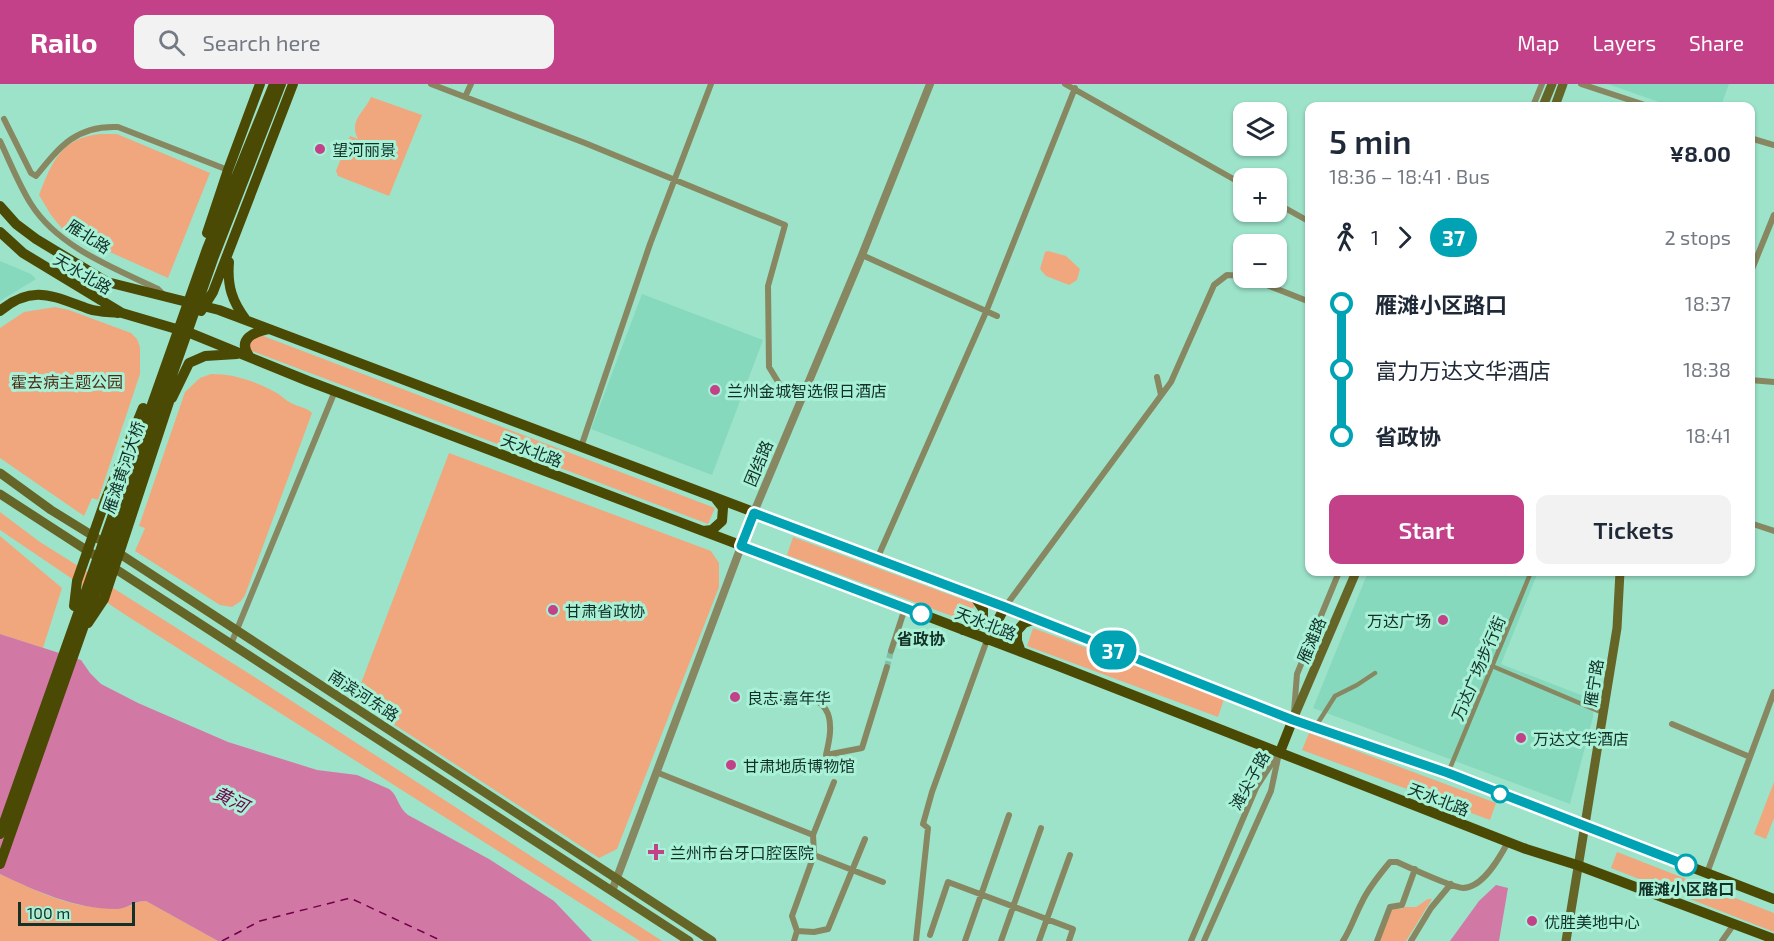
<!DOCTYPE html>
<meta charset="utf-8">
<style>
:root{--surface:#fff;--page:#f2f2f3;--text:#1f2937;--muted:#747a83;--accent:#c34189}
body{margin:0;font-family:"Exo 2","Noto Sans SC",sans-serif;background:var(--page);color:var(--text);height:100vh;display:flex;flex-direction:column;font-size:22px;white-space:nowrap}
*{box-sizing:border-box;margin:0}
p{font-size:20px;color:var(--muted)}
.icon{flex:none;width:33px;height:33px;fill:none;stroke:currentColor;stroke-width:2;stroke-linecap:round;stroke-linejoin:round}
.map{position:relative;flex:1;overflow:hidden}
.details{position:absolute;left:1305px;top:18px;width:450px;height:474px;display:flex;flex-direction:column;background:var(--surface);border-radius:12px;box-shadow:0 2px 4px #0004}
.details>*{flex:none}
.badge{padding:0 12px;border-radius:20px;font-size:21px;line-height:39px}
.buttons{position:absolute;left:1233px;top:18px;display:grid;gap:12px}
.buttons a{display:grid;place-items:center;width:54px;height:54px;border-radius:12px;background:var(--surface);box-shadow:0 2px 4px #0004;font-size:30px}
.scale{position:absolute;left:18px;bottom:15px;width:117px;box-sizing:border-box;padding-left:6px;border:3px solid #133127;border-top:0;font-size:16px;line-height:21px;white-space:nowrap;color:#133127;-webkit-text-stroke:4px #a8f1d7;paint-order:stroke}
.map>.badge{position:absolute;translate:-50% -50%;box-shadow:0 0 0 3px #fff}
.legs{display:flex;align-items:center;gap:9px;height:66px;padding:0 24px;font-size:20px}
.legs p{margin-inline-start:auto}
.overview{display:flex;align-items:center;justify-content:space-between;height:102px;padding:0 24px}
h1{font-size:33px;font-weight:600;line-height:45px}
.cta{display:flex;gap:12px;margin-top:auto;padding:12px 24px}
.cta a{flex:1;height:69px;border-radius:12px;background:var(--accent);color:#fff;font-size:24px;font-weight:600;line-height:69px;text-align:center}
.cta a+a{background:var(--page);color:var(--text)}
ul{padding:0 24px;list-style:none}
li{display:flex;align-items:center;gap:21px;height:66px;font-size:22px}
li i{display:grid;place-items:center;width:9px;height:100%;margin:0 8px;background:currentColor}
li i::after{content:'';width:15px;height:15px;margin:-8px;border:4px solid;border-radius:50%;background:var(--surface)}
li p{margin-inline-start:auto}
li:first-child i{background:linear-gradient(#0000 50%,currentColor 0)}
li:last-child i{background:linear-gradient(currentColor 50%,#0000 0)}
header{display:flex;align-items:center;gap:36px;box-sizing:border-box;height:84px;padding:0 30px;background:var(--accent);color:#fff}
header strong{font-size:28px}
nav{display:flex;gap:33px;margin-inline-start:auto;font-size:21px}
.search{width:420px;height:54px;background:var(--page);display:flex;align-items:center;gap:15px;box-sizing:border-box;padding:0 21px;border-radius:12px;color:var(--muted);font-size:22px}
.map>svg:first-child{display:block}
</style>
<header>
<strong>Railo</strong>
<div class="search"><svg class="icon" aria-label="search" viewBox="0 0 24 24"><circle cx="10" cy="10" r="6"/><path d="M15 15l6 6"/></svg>Search here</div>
<nav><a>Map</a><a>Layers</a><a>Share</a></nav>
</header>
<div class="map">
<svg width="1774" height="857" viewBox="0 0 1774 857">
<rect width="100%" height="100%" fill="#9ce3ca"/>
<path fill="#87d9bd" d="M1608 0H1729L1721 22H1670Z
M0 177 31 190 36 195 0 217Z
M642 210 763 256 712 391 591 345Z
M1368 488H1538L1501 580 1594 616 1593 633 1570 720 1313 624Z"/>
<path fill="#f1a77e" d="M371 13 422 31 389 112 338 92 336 87 350 52 358 55C348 36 365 28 371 13Z
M100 50H117L210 89 168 194 65 148 51 131 39 111C52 78 61 54 100 50Z
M1048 167 1066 172 1080 185 1077 196 1069 201 1046 192 1040 185 1045 168Z
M55 223 69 226 131 249 137 255 140 263V290L98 416 92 414 84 432 0 374V244L24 228Z
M253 248 715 424 708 440 247 265Z
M211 290C234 290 255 297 275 308 281 311 285 316 291 319 298 323 306 323 312 329L245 511 241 517 232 523 220 521 135 467 145 444 139 442 185 308 200 294Z
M449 369 711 467 719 479V503L617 765 599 774 355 615Z
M0 428 40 458 267 601 662 857H640L124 530 0 446Z
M0 452 62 504 43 564 0 550Z
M793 453 975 520 968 538 787 471Z
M1033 544 1224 615 1218 633 1027 562Z
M1309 649 1496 719 1490 736 1302 666Z
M1774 698V734L1766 755 1754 750Z
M1617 768 1774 829V848L1611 784Z
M0 790C31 804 66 823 101 823 110 823 120 823 129 822 136 821 139 816 146 817L218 857H0Z
M1428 815H1432L1406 857H1379L1392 824 1402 825 1403 823H1416Z"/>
<path fill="#d278a5" d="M0 550 81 576 90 589 101 600 138 619 228 658 317 686 357 691 389 705C398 711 398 724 408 731L489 775 554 817 592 857H218L146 817C136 816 127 825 116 825 75 825 36 807 0 790Z
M1496 801 1508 804 1499 857H1450L1479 817Z"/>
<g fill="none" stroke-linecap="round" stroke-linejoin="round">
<path stroke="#710048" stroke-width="1.5" stroke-dasharray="8 6" stroke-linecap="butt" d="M222 857 260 837 350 814 442 857"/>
<path stroke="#81bfa9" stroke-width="6" stroke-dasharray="6 3" stroke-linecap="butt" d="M887 583 891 567"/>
<path stroke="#878861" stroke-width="4.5" d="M1492 582 1603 629
M1316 642 1335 612 1357 601 1375 589
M1448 689 1531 488"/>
<path stroke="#878861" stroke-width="6" d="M431 0 585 59 785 141 768 202 769 283 780 301 801 316
M1065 0 1244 101
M1581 0 1648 22
M465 13 471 0
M1533 22 1542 0
M4 35 31 89 36 92C60 62 77 41 118 43L228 86
M1750 54 1774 61
M0 57C10 78 19 101 31 120 58 163 114 184 158 205L163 210
M1276 119 1310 138
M862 171 997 232
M1750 190 1774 131
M1249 194 1310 218
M1157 293 1161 311
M1750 296 1774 298
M581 363 650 160 711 0
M1750 439 1774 447
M877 475 986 228 1075 4
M1005 523 1171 298 1214 201 1227 191 1244 192
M231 560 335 307
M891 567 905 524
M781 610C803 609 830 614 830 642 831 651 828 661 826 671L862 664 887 583
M1294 628 1297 590 1339 488
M1672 640 1750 673
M656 688 813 751 814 771 792 832 797 847 794 857
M813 751 834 698
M814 771 883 798
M1707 789 1774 608
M797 847 814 848 828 845 865 755
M930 851 948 798 1073 845 1069 857
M916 857 928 744 923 740 932 708 987 556
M965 857 1009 731
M1001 857 1041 744
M1039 857 1070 771
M1191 857 1256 704 1279 668
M1204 857 1271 707 1278 674
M1343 857C1351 845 1355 831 1362 818 1369 803 1380 790 1390 778H1397C1408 783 1455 804 1463 804 1483 804 1500 773 1508 758
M1377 857 1390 823 1402 821 1415 785
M1411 857 1431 824 1451 800
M1722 857 1734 840"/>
<path stroke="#878861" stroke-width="8" d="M612 807 754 428 862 171 930 0"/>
<path stroke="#646527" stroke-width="9" d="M1543 22 1552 0
M1555 22 1563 0
M0 389 51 426 98 455
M0 410 689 857
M114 466 712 857
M1293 635 1356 488
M1566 857 1617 544 1620 488"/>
<path stroke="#4a4a05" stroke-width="10" d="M0 122 16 140 36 155 107 198 219 226 1005 523 1293 635 1448 689 1774 815
M0 148 23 169 122 229 190 249 308 297 1061 583 1526 765 1577 781 1774 855
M207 149 228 86 260 0
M229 178C227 202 232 217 246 236
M0 227C33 199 54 213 89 225 98 228 109 228 118 229
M201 227 213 208 293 0
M249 272C237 255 254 248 268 245
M172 314 189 279 205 272 237 270
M703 447 712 446 722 437 723 424 716 415
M74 522 77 497 105 417 143 324
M88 539 104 515 172 309
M963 546 976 542 983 535V525L974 512
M987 556 1005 523
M1021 568 1017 557V547L1024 539 1035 535
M1280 668 1293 635
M0 750 207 165 274 0
M0 780 213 175 281 0"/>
</g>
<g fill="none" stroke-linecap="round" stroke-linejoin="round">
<defs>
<path id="line-1" d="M921 530 741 462 754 429 1005 523 1293 636 1448 689 1686 781"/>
</defs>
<use href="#line-1" stroke="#fff" stroke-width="14"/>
<use href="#line-1" stroke="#00a3b4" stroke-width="9"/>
</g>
<g fill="#c34189" stroke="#a8f1d7" stroke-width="2">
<circle cx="320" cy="65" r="6"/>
<circle cx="715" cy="306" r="6"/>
<circle cx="553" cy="526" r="6"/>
<circle cx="1443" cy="536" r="6"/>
<circle cx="735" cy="613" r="6"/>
<circle cx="1521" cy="654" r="6"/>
<circle cx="731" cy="681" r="6"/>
<path d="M653 759h6v6h6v6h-6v6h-6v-6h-6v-6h6z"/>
<circle cx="1532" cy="837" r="6"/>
</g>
<g fill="#fff" stroke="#00a3b4" stroke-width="3">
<circle cx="921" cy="530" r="10"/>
<circle cx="1500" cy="710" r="8"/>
<circle cx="1686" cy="781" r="10"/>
</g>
<g text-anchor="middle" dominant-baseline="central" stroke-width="6" stroke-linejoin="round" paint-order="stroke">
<g font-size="16" fill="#133127" stroke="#a8f1d7" text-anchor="start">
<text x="332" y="65">望河丽景</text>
<text x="727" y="306">兰州金城智选假日酒店</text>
<text x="565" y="526">甘肃省政协</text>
<text x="1431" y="536" text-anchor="end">万达广场</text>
<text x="747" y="613">良志·嘉年华</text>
<text x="1533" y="654">万达文华酒店</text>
<text x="743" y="681">甘肃地质博物馆</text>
<text x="670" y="768">兰州市台牙口腔医院</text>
<text x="1544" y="837">优胜美地中心</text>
</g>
<g font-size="16" fill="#133127" stroke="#a8f1d7">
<text transform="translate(89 152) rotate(33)">雁北路</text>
<text transform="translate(83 189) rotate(30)">天水北路</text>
<text transform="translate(532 366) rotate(21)">天水北路</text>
<text transform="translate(758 379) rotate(-67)">团结路</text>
<text transform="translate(123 383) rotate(-71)">雁滩黄河大桥</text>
<text transform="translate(986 539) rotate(21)">天水北路</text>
<text transform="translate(1311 556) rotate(-67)">雁滩路</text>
<text transform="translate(1478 584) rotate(-67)">万达广场步行街</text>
<text transform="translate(1593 599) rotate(-81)">雁宁路</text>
<text transform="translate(364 611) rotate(33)">南滨河东路</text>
<text transform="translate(1249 696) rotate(-61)">滩尖子路</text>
<text transform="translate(1439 715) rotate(21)">天水北路</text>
</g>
<g font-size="16" fill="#4e2b16" stroke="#a8f1d7">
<text x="67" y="297">霍去病主题公园</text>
</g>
<g font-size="16" font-weight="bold" fill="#133127" stroke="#a8f1d7">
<text x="921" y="554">省政协</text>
<text x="1686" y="804">雁滩小区路口</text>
</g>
<g font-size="18" font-style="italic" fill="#710048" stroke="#a8f1d7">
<text transform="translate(231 715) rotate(26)">黄河</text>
</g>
</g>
</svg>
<div class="buttons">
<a><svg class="icon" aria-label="layers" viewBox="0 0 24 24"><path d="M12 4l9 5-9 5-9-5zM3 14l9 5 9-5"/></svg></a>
<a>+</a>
<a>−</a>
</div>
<div class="scale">100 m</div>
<b class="badge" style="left:1113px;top:566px;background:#00a3b4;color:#fff">37</b>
<section class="details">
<div class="overview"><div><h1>5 min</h1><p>18:36 – 18:41 · Bus</p></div><b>¥8.00</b></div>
<div class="legs"><svg class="icon" aria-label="walk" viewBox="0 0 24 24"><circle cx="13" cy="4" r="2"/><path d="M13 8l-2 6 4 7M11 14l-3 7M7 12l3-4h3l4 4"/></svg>1<svg class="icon" aria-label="forward" viewBox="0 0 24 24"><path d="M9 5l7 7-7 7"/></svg><b class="badge" style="background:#00a3b4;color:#fff">37</b><p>2 stops</p></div>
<ul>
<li><i style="color:#00a3b4"></i><b>雁滩小区路口</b><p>18:37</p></li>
<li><i style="color:#00a3b4"></i><span>富力万达文华酒店</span><p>18:38</p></li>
<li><i style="color:#00a3b4"></i><b>省政协</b><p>18:41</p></li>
</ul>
<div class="cta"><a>Start</a><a>Tickets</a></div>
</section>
</div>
